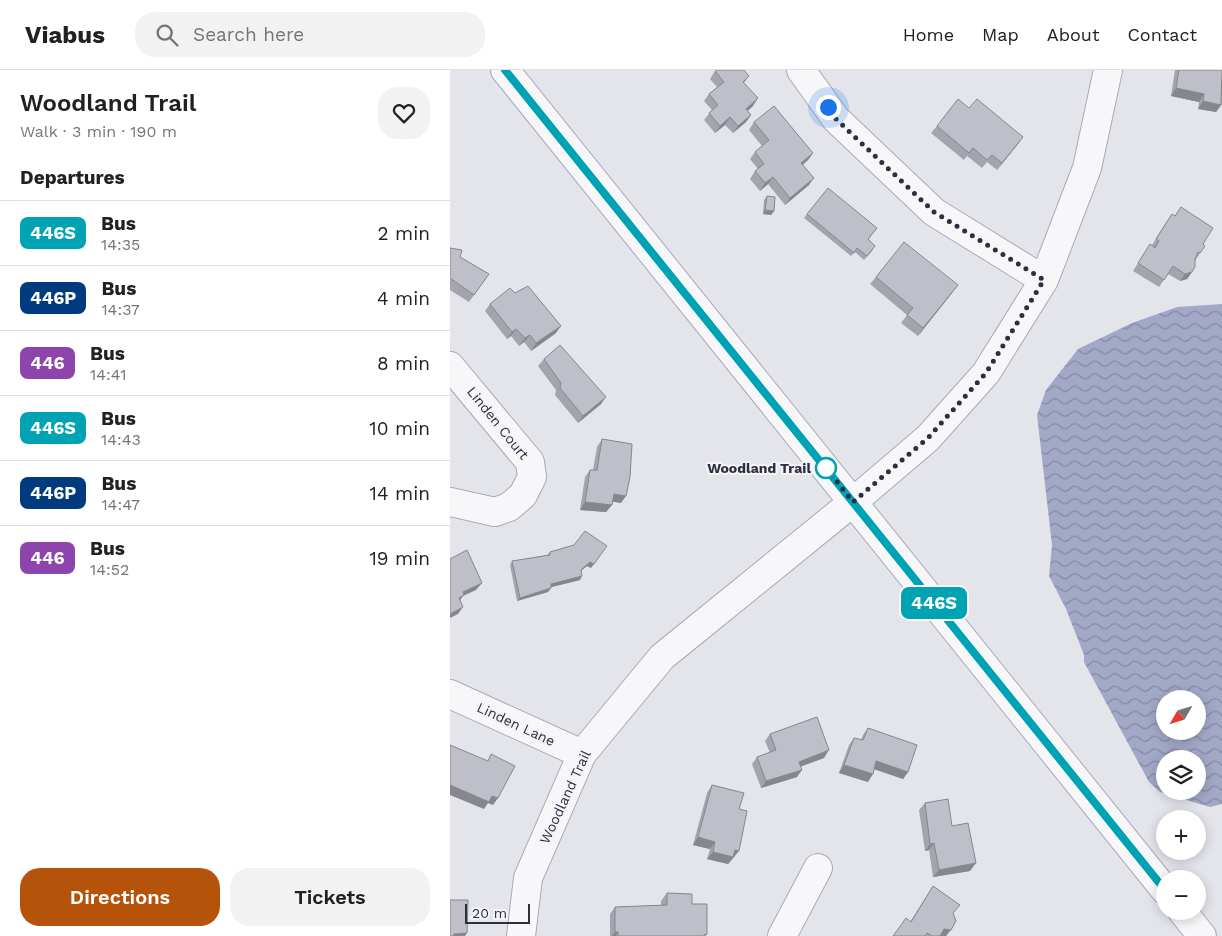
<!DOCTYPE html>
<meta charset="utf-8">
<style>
:root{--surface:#fff;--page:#f2f2f2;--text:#202124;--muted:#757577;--line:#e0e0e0;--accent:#b45309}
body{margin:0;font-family:"Work Sans",sans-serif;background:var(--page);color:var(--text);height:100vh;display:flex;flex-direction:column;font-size:19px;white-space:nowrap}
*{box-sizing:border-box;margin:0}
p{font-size:16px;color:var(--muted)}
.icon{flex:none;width:28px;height:28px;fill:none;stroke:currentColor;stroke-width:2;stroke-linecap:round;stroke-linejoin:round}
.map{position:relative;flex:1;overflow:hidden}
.side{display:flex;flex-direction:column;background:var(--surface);width:450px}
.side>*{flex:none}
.badge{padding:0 10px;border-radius:8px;font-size:18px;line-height:32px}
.needle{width:32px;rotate:231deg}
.tools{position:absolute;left:706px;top:620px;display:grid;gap:10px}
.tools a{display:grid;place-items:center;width:50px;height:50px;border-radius:50%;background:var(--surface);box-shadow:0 2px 12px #0003;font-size:25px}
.scale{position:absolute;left:15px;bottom:12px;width:65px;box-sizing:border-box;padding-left:5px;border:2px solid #2d2e42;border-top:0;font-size:14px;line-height:18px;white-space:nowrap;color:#2d2e42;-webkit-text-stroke:4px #f4f4f8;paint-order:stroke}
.you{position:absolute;width:25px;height:25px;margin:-12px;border:4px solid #fff;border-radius:50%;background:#1a73e8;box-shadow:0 0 0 8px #1a73e833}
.map>.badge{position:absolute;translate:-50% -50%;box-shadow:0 0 0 2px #fff}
h2{padding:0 20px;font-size:19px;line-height:45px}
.round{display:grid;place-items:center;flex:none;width:52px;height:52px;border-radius:20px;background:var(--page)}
.head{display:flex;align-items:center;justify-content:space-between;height:85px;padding:0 20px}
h1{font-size:24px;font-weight:600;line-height:38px}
.action{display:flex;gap:10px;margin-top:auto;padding:10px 20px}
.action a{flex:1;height:58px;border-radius:20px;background:var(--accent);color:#fff;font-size:20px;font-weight:600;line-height:58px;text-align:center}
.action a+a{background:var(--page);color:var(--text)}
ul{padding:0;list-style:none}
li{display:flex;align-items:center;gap:15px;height:65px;padding:0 20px;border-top:1px solid var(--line)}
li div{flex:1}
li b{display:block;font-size:19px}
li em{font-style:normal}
li .badge{min-width:55px;font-weight:700;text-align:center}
header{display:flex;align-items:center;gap:30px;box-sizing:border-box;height:70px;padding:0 25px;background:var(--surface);border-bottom:1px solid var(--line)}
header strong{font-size:24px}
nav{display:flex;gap:28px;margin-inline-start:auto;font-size:18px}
.search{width:350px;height:45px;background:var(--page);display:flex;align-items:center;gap:12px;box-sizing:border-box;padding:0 18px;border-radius:20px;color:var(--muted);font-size:19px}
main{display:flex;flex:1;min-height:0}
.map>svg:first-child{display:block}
</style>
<header>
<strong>Viabus</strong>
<div class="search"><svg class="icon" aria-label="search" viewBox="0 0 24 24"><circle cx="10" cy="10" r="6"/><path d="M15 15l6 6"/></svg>Search here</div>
<nav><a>Home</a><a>Map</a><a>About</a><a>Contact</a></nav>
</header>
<main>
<section class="side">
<div class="head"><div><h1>Woodland Trail</h1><p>Walk · 3 min · 190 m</p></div><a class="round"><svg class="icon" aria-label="heart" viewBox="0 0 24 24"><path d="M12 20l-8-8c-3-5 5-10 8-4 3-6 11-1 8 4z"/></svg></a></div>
<h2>Departures</h2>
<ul>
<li><span class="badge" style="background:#00a3b4;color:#fff">446S</span><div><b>Bus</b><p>14:35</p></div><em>2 min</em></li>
<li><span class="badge" style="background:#003b80;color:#fff">446P</span><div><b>Bus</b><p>14:37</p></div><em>4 min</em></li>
<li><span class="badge" style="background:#8e44ad;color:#fff">446</span><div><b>Bus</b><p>14:41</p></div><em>8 min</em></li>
<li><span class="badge" style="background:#00a3b4;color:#fff">446S</span><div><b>Bus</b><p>14:43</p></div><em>10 min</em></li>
<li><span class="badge" style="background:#003b80;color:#fff">446P</span><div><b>Bus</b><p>14:47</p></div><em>14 min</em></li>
<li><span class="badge" style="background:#8e44ad;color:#fff">446</span><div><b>Bus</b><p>14:52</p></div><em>19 min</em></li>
</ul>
<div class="action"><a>Directions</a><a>Tickets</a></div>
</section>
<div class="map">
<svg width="772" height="866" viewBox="0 0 772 866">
<defs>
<pattern id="water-waves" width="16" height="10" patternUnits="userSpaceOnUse" patternTransform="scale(1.25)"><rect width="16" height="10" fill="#a3a8c7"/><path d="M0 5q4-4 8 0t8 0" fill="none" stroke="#8589a3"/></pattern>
</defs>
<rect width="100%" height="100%" fill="#e4e5eb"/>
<path fill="url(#water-waves)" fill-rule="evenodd" d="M772 234V734L760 737 710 722 699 712 634 592V585L616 539 599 506 602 475 587 345 596 320 628 279 682 253 727 237ZM715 629H748V661H715ZM715 689H748V721H715Z"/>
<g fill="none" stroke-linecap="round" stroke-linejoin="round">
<defs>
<path id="minor" d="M55 0 715 820
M351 0 386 49 484 142 594 210
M0 296 80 392 82 407 73 425 59 437 45 442 0 432
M0 624 132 684
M732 841 752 866
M71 866 78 808 132 684 212 587 403 432 478 368 536 303 594 210 637 98 658 0
M332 866 368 798"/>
</defs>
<use href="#minor" stroke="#a9aab5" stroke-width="30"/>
<use href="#minor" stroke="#f7f7f9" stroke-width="28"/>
</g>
<path fill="#a4a4ae" d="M725 0H772V34L766 42 748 39 749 32 721 26Z
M265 1 299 6 294 13 303 36 297 41 301 45 296 52 283 63 275 55 265 63 254 50 262 40 254 31 259 24 267 17 260 9Z
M519 38 568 74 547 100 537 92 532 98 517 86 514 90 481 63 487 56Z
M304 52 363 83 358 90 353 95 359 115 335 135 318 114 310 121 300 109 305 101 308 99 300 89 305 82 312 76 299 60Z
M317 126 324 141 321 145 313 144 314 130Z
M357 144 427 158 418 170 423 180 414 190 405 182 401 186 354 148Z
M717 151 753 174 750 183 745 191V190L742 202 737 209 730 211 718 204 709 217 683 201 695 182 700 174 702 175Z
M0 178 10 187 39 204 19 232 0 220Z
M426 207 502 223 468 266 451 253 457 245 420 214Z
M40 234 106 263 81 281 74 272 69 276 61 266 57 269 35 241Z
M94 289 151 334 128 353 105 325 106 320 88 296Z
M152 369 171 433 162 431V435L156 442 130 440 135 407 140 400H143L147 377Z
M124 475 141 498 137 496 131 501 130 510 101 517V518L98 522 67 531 60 495 62 491 97 485 100 482Z
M418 658 458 702 453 709 424 699 418 712 389 703 399 675 404 668 411 670 413 665Z
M320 664 374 688 351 696 347 707 311 718 302 694 307 687 320 683 315 671Z
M262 715 289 739 284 788H283L278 794 257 789 260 779 243 775 257 723Z
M475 733 502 756 520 801 483 807 479 780 475 781 469 740Z
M483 816 503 844 496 866H443L460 852Z
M217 823 242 834 257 864 256 866H160V844L165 837 211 835V831Z"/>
<path fill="#86868d" d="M726 18 754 24 749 32 721 26Z
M308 28 303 36 291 47 296 39Z
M753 31 771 35 766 42 748 39Z
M301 45 296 52 283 63 288 56Z
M280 47 275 55 265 63 270 56Z
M573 67 568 74 547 100 552 93Z
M363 83 358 90 346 100 351 93Z
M323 107 318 114 310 121 315 113Z
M364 108 359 115 335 135 340 128Z
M315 140 324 141 321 145 313 144Z
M742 202 737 209 730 211 735 204Z
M508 215 502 223 468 266 473 258Z
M111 256 106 263 81 281 86 273Z
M66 259 61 266 57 269 62 262Z
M80 265 74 272 69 276 75 268Z
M156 327 151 334 128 353 133 346Z
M164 424 176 426 171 433 159 431Z
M135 432 162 435 156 442 130 440Z
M140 492 144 494 141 498 137 496 128 503 131 500Z
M132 506 130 510 98 518 101 514Z
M32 513 26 520 13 526 9 532 4 535 13 522Z
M101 518 98 522 67 531 70 528Z
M13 537 8 544 0 548V544Z
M379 680 374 688 344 699 349 692Z
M426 691 458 702 453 709 421 698Z
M394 695 423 704 418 712 389 703Z
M352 700 347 707 311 718 316 711Z
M0 715 42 726 48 728 43 735 38 733 34 739 0 725Z
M248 767 265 772 260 779 243 775Z
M484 773 479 780 475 781 480 774Z
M285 780 289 781 278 794 257 789 263 782Z
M526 793 520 801 483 807 489 800Z
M494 859 501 860 496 866H490Z
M165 862H168L166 866H162Z
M17 863 15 866H3L4 864Z"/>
<path fill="#bfbfca" stroke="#86868d" d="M267 0H294L299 6 293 12 308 28 296 39 301 45 288 56 280 47 270 56 259 43 268 35 259 24 274 12 265 1Z
M729 0H772L771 35 753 31 754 24 726 18Z
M508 29 519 38 527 29 573 67 552 93 542 85 537 90 523 78 519 83 487 56Z
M324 36 363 83 351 93 364 108 340 128 323 107 315 113 305 101 314 94 305 82 319 70 304 52Z
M378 118 427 158 418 169 425 176 417 186 407 178 404 183 357 144Z
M317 126 325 127 324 141 315 140Z
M731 137 763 158 753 174 755 176 750 183 748 182 745 189V197L742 202 735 204 723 196 714 210 688 193 700 174 705 178 709 171 706 169 722 144 725 146Z
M454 172 508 215 473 258 457 245 463 238 426 207Z
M0 178 12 180 10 187 39 204 24 225 0 208Z
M78 216 111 256 86 273 80 265 75 268 66 259 62 262 40 234 60 218 65 223Z
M110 275 156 327 133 346 110 318 111 313 94 289Z
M152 369 182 374 180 407 176 426 164 424 162 435 135 432 140 400H147Z
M135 461 157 476 144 494 140 492 131 500 132 506 101 514V518L70 528 62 491 100 485V482L124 475Z
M17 480 32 513 13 522 14 525 9 528 13 537 0 544V489Z
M367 647 379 680 349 692 352 700 316 711 307 687 326 680 320 664Z
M418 658 467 675 458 702 426 691 423 704 394 695 404 668 413 670Z
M0 675 38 691 41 684 65 696 48 728 42 726 39 732 0 715Z
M262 715 294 723 289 739 297 741 289 781 285 780 283 787 263 782 265 772 248 767Z
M498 729 502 756 518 753 526 793 489 800 484 773 480 774 475 733Z
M483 816 510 835 503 843 506 851 501 860 494 859 490 866H482L477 863 475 866H443L456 848 461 852Z
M217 823 242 824V834H257V864L254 865V866H168V862H165V837L217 835Z
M0 830H18L17 863 4 864V866H0Z"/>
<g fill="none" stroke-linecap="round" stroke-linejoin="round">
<defs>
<path id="line" d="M55 0 715 820"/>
</defs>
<use href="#line" stroke="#fff" stroke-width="11"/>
<use href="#line" stroke="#00a3b4" stroke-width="8"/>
<path stroke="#2d2e42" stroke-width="5" stroke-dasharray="0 9" d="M376 398 403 432 478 368 536 303 594 210 484 142 386 49 378 37"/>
</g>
<circle fill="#fff" stroke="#00a3b4" stroke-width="2.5" cx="376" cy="398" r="10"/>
<g text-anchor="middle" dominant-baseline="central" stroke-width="4" stroke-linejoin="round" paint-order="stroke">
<g font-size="14" fill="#2d2e42" stroke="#f4f4f8">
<text transform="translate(48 353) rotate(51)">Linden Court</text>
<text transform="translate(66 654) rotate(25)">Linden Lane</text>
<text transform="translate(115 727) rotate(-65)">Woodland Trail</text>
</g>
<g font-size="14" font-weight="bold" fill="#2d2e42" stroke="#f4f4f8" text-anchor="end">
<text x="361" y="398">Woodland Trail</text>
</g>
</g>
</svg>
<div class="tools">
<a><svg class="needle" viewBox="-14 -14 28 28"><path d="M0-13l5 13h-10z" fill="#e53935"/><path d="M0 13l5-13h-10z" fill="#757577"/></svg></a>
<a><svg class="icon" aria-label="layers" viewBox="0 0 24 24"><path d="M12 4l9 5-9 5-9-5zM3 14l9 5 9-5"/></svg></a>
<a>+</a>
<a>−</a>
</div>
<div class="scale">20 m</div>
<div class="you" style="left:378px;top:37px"></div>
<b class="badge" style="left:484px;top:533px;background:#00a3b4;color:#fff">446S</b>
</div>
</main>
